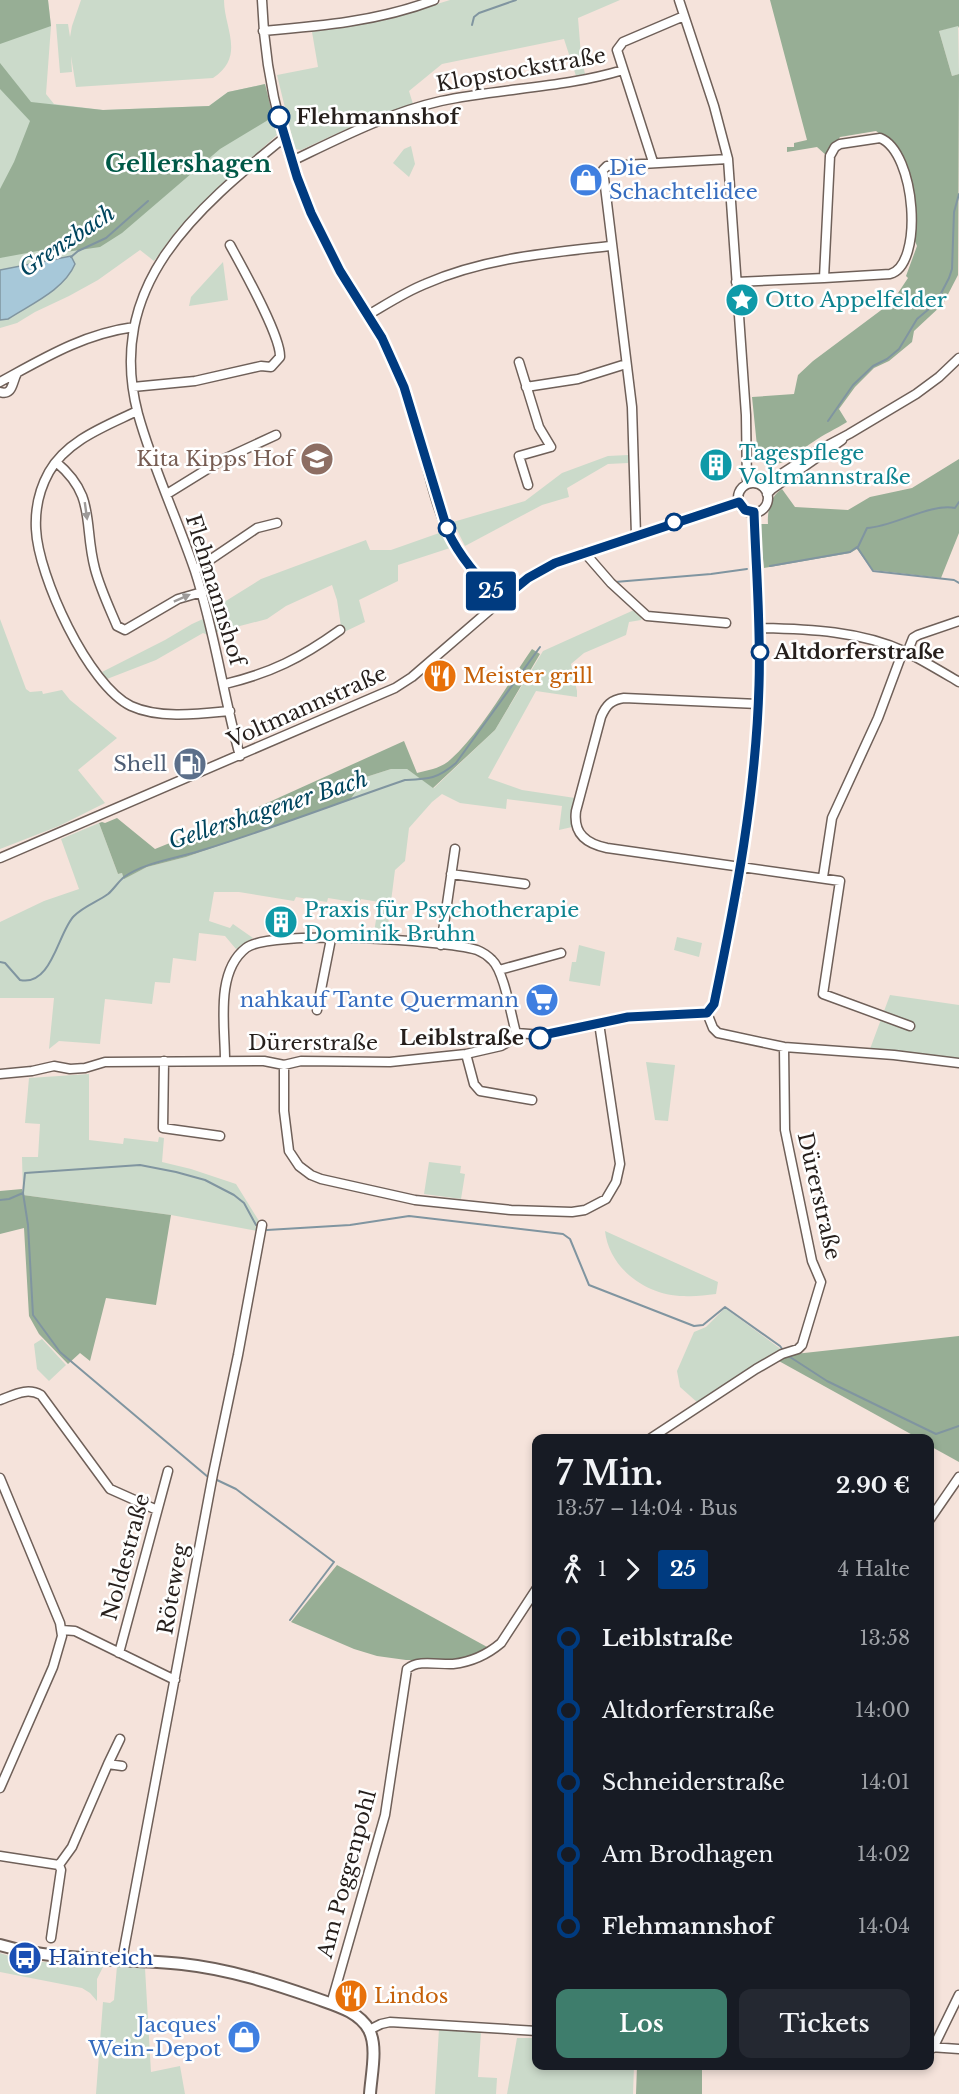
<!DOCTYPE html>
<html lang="de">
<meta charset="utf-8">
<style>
:root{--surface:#171b24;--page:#242831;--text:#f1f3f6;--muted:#9ea1a6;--accent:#3e7d6c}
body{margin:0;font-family:"Libre Baskerville",serif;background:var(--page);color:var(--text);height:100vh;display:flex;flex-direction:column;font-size:22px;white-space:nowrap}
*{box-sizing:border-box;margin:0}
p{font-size:20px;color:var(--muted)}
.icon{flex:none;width:33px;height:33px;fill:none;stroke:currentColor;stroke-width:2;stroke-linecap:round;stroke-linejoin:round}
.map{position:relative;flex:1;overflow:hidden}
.sheet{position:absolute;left:532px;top:1434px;width:402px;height:636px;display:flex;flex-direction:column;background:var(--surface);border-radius:12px;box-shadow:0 3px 9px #0003}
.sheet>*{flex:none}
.badge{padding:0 12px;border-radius:4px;font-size:21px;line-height:39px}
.map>.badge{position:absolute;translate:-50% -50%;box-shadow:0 0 0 3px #fff}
.legs{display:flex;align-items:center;gap:9px;height:66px;padding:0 24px;font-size:20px}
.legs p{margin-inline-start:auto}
.summary{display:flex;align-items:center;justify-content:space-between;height:102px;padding:0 24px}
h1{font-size:33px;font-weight:600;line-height:45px}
.action{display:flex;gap:12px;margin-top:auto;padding:12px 24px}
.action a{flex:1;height:69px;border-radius:12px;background:var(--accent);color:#fff;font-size:24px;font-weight:600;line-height:69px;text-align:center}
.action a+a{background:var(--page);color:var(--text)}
ul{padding:0 24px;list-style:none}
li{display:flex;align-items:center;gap:21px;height:72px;font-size:22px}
li i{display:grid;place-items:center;width:9px;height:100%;margin:0 8px;background:currentColor}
li i::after{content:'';width:15px;height:15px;margin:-8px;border:4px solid;border-radius:50%;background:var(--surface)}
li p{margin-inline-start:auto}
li:first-child i{background:linear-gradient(#0000 50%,currentColor 0)}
li:last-child i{background:linear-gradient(currentColor 50%,#0000 0)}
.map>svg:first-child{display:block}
</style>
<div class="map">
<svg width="959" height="2094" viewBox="0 0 959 2094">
<rect width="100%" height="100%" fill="#f5e3db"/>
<path fill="#cbdaca" d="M0 0H48L51 26 46 94 54 104 103 110 209 106 228 92 265 84 277 135 238 170 176 231 154 261 140 250 98 280 69 296 35 312 17 323 0 328Z
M81 0H224C224 28 246 56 213 78L76 87 71 56 72 72 60 73 56 24H68L70 37 72 26Z
M450 0H620L578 18 581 55 585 74 576 76 564 39 442 64 409 91 413 104 364 121 301 150 295 149 277 75 318 67 312 32 385 20Z
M958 25 959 74 952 76 939 31Z
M411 146 415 164 409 177 393 163 404 149Z
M223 262 228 300 189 306 191 297Z
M628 455V463L608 464 567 488 569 497 542 505 465 546 453 522 525 501 562 473 608 456Z
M442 532 450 548 398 565V581L359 600 365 622 342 633 337 600 332 585 286 606 267 619 217 632 211 608 221 604 261 579 366 540 370 550H391Z
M634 610 642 618 641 620 629 622 626 635 584 653 571 664 577 691V697L536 691 488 778 522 790 575 798 571 818 572 827 559 830 562 806 507 799 506 809 460 803 442 794 432 802 409 828 405 861 395 870 387 933 374 932 379 902 361 899 359 903 328 898 327 902 296 897 294 901 239 892H214L209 921 230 928 233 924 253 938 236 949 225 936 199 933 196 961 173 958 170 983 155 982 152 1004 105 999 100 1044 59 1041 49 1049 54 998H0V922L44 901 79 889 61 839 99 823 118 874 122 873 125 878 147 867 186 857 350 800 366 777 391 769H407L434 788 495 730 543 651Z
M0 619 26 689 30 692 42 691 43 694 62 690 70 700 117 738 78 770 105 803 59 826 0 849Z
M203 619 208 635 203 633 156 660 107 679 102 672 165 640 192 624Z
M677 937 702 943 699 957 674 950Z
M579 945 605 952 600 986 569 981 572 962H576Z
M890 995 959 1005V1060L870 1049Z
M646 1062 675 1065 668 1121 655 1120Z
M89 1074V1140L123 1144 124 1138 158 1142 159 1137 164 1138 162 1162 191 1169 236 1184 259 1221 258 1231 171 1215 23 1195 22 1157H38L40 1124 25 1123 29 1078Z
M429 1162 461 1166 460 1173 465 1174 461 1199 424 1194Z
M605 1231 718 1282 716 1294C705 1295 694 1297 684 1296 646 1296 609 1268 605 1231Z
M725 1308 782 1350 753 1366 698 1403 680 1387 677 1371 694 1332 706 1327Z
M42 1339 66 1365 49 1381 37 1369 34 1344Z
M0 1953 25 1961 101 1965 103 1967 97 1979V2001L90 1993 82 1988 0 1972Z
M117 1966 145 1968 151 2072 180 2066 185 2094H96L103 2002 110 2003 114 2000Z
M439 2029 481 2032 478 2077 497 2078 496 2094H435Z
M517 2038H537V2066H634L633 2094H507Z"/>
<path fill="#97ae95" d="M0 0H48L51 26 0 44Z
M770 0H959V28L958 26 939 31 952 76 959 74 958 275 943 304 914 331 912 342 889 361 874 368 855 387 839 409 847 422C836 429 824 434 813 442 798 451 781 472 762 461L758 456 752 397 794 394 798 375 813 361 892 302 908 278 906 276 917 246 913 236 914 219 892 143 876 131 840 137 827 156 817 147 787 152V147H794V143L807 140Z
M0 63 31 102 103 110 209 106 228 92 265 84 273 117 220 149 122 233 100 247 59 253 38 251 0 258V189L14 162 30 121 0 89Z
M959 459V533L941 578 872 570 857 549 850 553 764 568 759 524H768C767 511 771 495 782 489L795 507 848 510 870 497 912 488Z
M532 649 540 654 495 730 433 788 407 769H391L366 777 350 800 186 857 147 867 124 879 122 873 118 874 99 823 102 822 105 823 117 818 155 849 256 808 404 741 417 773C429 770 442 768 451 759 480 733 509 682 532 649Z
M22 1189 23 1195 171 1215 156 1305 106 1298 90 1361 80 1353 68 1364 39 1334 29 1316 24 1228 0 1234V1191Z
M959 1336V1462L930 1446V1438H918L777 1360 795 1354Z
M337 1565 489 1648 458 1660H406L377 1656 354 1649 291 1622Z
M637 2066H702V2094H636Z"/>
<path fill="#a7c8d9" stroke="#8095a0" stroke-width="1.5" d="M71 256 75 264C64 290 31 304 8 319L0 320V270Z"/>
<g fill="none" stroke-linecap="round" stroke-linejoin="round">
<path stroke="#8095a0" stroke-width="2" d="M472 25 474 17 479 13 516 0
M71 257 78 251 106 238 148 201
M828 421 853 385 873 366 887 359 899 349 917 319 936 303 949 278 952 269 954 212 959 194
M858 547 867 528C893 527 930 503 955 508L959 502
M770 566 850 552 857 547 873 571 954 580 959 583
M615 582 711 574 747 569
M0 962 5 963 20 980C52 987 58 932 74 916 84 906 97 902 108 894 114 889 118 882 124 877 147 861 180 858 206 849 273 828 338 803 405 780 429 779 437 779 456 763L540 647
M23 1193 28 1225 33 1315 60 1352 208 1477
M0 1200 9 1199 23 1193 25 1173 140 1165 176 1172 205 1180 234 1195 244 1203 256 1225 259 1226
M264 1228 267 1230 350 1225 409 1216 563 1234 570 1239 589 1285 694 1326 703 1325 725 1307 780 1346 783 1350
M790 1357 827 1381 936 1434 959 1426
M217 1480 236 1489 334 1562 290 1620"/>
<defs>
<path id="minor" d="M262 0C265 90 291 178 332 257 343 277 356 295 368 315 382 337 393 360 403 384 424 436 428 495 454 544 466 566 484 583 500 601
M679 0 714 106 728 159 746 415 747 484
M263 31C321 26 379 21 434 0
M880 138C916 152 924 265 890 274L824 278 830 156 835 147 840 144Z
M292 161C340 138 388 113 441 101 502 88 564 88 623 70
M653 162 617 50 623 42 684 16
M736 282 824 278
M368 315C387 304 405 292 425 284 484 258 548 253 611 246
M519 362 539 427 551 447 519 456 528 485
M0 382C44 358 83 334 134 327
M133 387 195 381 261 366 271 367 280 357C281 336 242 267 230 245
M526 387 578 379 626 364
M0 392C13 396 12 382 17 373
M137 411C106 426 67 440 49 472 39 490 35 510 36 529 38 576 88 685 131 706 159 719 199 714 230 711
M56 462C97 496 83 524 95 569 100 588 109 607 117 626L125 630 178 599 202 592
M738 498a15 15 0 1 1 30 0a15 15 0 1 1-30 0Z
M761 485 767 483 815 452 849 434 916 394 939 377 959 358
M167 494 222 460 276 435
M767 494 772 489 842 440
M636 535 632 407 603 170 607 166 728 159
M584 552 611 583 647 616 726 623
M195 570 257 528 277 523
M760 628C809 629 861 631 906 652 924 661 942 672 959 682
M907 653 913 638 918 635 959 621
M225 684C271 673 301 658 340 630
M758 704 624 698C611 700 606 705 601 717L576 811C573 834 587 844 607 848L840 881 823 994 910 1026
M240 756C223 695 215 632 195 571 177 518 153 468 138 414 104 286 196 209 285 137
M0 858 395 688 412 677 520 584 546 567 589 551 739 502
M451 874 525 884
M823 877 832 818 878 718 903 651
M441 945 455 849
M499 970 561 953
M317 1010 331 939
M707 1013 714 1004 737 892 748 819 755 755 760 658 754 512
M707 1013 713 1028 718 1033 784 1047 894 1055 959 1063
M466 1054 474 1084 480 1091 532 1100
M225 1060C225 1026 215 972 246 948 270 929 444 940 477 950 482 952 488 956 492 960 504 971 511 1015 516 1033
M164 1061 163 1128 220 1136
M284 1065V1111L289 1151 299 1166 311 1175 321 1179 415 1200 511 1210 572 1212 585 1210 606 1199 616 1182 620 1164 599 1023
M0 1074 32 1071 54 1066 70 1069 85 1068 105 1062 264 1061 284 1065 301 1061 390 1062 466 1054 501 1046 508 1042 516 1033 543 1035 628 1017 707 1013
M0 1400C14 1395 27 1387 41 1395L110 1489 157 1510
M651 1438 756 1369 782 1354 798 1349 802 1345 821 1282 812 1261 785 1130 784 1047
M0 1478 60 1623 62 1636 53 1667 0 1788
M930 1519 959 1477
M62 1630 75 1631 175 1680
M119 1653 168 1471
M108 1764 120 1739
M0 1856 59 1865
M51 1938 61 1870 59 1865 72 1847 108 1764 122 1766
M122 1960 213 1474 238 1355 262 1225
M331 2004 385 1815 407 1669C418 1659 439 1665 453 1664 471 1662 488 1654 501 1643L537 1588
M369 2030 381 2024 390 2022 537 2031
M930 2047 959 2049
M933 2048 959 1995"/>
<path id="major" d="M0 1945C58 1962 122 1958 182 1964 228 1969 272 1983 315 1998 334 2005 359 2011 369 2030 378 2047 371 2076 370 2094"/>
</defs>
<use href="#minor" stroke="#6f6059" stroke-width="11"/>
<use href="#major" stroke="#6f6059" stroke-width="14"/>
<use href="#minor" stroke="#fff" stroke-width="8"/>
<use href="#major" stroke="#fff" stroke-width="10"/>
</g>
<defs><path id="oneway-solid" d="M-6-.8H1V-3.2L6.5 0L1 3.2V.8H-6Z" transform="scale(1.5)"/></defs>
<g fill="#9d9a99">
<use href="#oneway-solid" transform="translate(86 511) rotate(82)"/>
<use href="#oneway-solid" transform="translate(182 598) rotate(-24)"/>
</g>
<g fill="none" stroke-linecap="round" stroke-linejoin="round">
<defs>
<path id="line-1" d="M279 117 297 177 311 213 340 271 382 338 404 387 448 532C461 559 480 579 500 601L528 578 555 563 730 505 739 502 745 510 754 512C756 570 761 627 759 685 756 793 736 898 714 1004L707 1013 628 1017 543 1035 540 1038"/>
</defs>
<use href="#line-1" stroke="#fff" stroke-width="14"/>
<use href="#line-1" stroke="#003b80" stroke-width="9"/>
</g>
<defs>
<symbol id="shop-disc" viewBox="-11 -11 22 22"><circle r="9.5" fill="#3f7fe0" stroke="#fff"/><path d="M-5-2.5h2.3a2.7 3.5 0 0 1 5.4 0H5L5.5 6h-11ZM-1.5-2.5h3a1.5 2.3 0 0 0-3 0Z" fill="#fff"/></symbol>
<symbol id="sight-disc" viewBox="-11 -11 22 22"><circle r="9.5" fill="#0f9aa8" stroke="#fff"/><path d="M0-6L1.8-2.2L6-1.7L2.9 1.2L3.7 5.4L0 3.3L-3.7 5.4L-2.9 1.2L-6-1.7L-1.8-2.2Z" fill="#fff"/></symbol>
<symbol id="school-disc" viewBox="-11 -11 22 22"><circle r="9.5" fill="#8d6e63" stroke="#fff"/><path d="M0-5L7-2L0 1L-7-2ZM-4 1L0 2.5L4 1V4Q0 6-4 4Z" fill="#fff"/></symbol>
<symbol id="building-disc" viewBox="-11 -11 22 22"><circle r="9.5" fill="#0f9aa8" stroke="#fff"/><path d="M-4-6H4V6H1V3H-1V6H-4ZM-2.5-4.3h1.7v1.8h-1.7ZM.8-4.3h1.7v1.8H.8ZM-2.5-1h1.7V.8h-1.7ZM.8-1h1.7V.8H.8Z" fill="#fff"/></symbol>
<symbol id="restaurant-disc" viewBox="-11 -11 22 22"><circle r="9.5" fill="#e8710a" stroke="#fff"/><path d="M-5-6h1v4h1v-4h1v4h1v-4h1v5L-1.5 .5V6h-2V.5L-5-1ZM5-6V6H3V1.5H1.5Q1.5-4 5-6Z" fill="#fff"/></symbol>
<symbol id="fuel-disc" viewBox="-11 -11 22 22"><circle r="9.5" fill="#5c6f8a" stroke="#fff"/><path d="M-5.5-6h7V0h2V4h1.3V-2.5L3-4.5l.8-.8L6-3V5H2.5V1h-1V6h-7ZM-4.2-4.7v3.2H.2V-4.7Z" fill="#fff"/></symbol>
<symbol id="supermarket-disc" viewBox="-11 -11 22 22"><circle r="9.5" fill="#3f7fe0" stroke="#fff"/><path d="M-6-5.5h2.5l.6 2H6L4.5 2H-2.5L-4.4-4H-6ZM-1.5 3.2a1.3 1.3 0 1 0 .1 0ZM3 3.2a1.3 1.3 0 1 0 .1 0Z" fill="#fff"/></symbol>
<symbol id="bus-disc" viewBox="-11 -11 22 22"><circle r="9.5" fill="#1a4fb4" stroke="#fff"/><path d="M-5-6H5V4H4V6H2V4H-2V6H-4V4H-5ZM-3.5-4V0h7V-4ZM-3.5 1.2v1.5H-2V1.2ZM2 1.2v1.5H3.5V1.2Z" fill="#fff"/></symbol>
</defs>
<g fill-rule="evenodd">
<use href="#shop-disc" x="567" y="161" width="38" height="38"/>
<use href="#sight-disc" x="723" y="281" width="38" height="38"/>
<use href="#school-disc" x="298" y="440" width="38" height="38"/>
<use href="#building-disc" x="697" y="446" width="38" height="38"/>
<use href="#restaurant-disc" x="421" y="657" width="38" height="38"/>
<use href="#fuel-disc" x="171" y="745" width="38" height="38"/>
<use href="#building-disc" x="262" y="903" width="38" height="38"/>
<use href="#supermarket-disc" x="523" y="981" width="38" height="38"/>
<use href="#bus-disc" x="6" y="1939" width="38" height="38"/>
<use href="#restaurant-disc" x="332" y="1977" width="38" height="38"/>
<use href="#shop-disc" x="225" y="2018" width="38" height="38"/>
</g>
<g fill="#fff" stroke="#003b80" stroke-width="3">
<circle cx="279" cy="117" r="10"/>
<circle cx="674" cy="522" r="8"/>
<circle cx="447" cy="528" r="8"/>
<circle cx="760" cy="652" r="8"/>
<circle cx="540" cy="1038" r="10"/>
</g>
<g text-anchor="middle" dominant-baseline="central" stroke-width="5" stroke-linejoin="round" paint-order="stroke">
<g font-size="21" fill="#261f1c" stroke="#fff">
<text transform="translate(521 70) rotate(-10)">Klopstockstraße</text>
<text transform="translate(215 590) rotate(73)">Flehmannshof</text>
<text transform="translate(307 707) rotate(-24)">Voltmannstraße</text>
<text x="313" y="1043">Dürerstraße</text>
<text transform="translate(819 1196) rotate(77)">Dürerstraße</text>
<text transform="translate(126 1557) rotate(-75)">Noldestraße</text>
<text transform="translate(173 1589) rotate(-80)">Röteweg</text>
<text transform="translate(347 1874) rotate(-75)">Am Poggenpohl</text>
</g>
<g font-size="21" font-weight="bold" fill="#261f1c" stroke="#fff" text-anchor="start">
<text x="296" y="117">Flehmannshof</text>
<text x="774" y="652">Altdorferstraße</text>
<text x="524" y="1038" text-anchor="end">Leiblstraße</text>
</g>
<g font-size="21" fill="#366cbe" stroke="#fff" text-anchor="end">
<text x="609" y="168" text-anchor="start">Die<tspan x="609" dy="24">Schachtelidee</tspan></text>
<text x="519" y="1000">nahkauf Tante Quermann</text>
<text x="221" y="2025">Jacques'<tspan x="221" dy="24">Wein-Depot</tspan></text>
</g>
<g font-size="21" fill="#0d838f" stroke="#fff" text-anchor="start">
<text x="765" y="300">Otto Appelfelder</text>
<text x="739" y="453">Tagespflege<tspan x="739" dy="24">Voltmannstraße</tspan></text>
<text x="304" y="910">Praxis für Psychotherapie<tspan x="304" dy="24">Dominik Bruhn</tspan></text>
</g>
<g font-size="21" fill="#785e54" stroke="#fff" text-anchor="end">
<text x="294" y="459">Kita Kipps Hof</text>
</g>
<g font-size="21" fill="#c56008" stroke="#fff" text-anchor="start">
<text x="463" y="676">Meister grill</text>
<text x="374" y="1996">Lindos</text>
</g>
<g font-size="21" fill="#4e5e75" stroke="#fff" text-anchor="end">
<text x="167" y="764">Shell</text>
</g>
<g font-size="21" fill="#164399" stroke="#fff" text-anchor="start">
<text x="48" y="1958">Hainteich</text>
</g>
<g font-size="22" font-style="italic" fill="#00455e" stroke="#fff">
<text transform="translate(67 241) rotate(-34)">Grenzbach</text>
<text transform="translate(268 810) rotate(-18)">Gellershagener Bach</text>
</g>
<g font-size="24" font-weight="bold" fill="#005947" stroke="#fff">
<text x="188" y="163">Gellershagen</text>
</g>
</g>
</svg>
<b class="badge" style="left:491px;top:591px;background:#003b80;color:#fff">25</b>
<section class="sheet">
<div class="summary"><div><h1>7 Min.</h1><p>13:57 – 14:04 · Bus</p></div><b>2.90 €</b></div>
<div class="legs"><svg class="icon" aria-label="walk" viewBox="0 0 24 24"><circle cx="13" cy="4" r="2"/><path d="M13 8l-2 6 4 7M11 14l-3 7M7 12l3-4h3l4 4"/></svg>1<svg class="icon" aria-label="forward" viewBox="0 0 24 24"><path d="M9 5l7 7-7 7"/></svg><b class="badge" style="background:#003b80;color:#fff">25</b><p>4 Halte</p></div>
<ul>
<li><i style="color:#003b80"></i><b>Leiblstraße</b><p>13:58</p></li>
<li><i style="color:#003b80"></i><span>Altdorferstraße</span><p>14:00</p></li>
<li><i style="color:#003b80"></i><span>Schneiderstraße</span><p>14:01</p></li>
<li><i style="color:#003b80"></i><span>Am Brodhagen</span><p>14:02</p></li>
<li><i style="color:#003b80"></i><b>Flehmannshof</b><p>14:04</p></li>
</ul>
<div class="action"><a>Los</a><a>Tickets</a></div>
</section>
</div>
